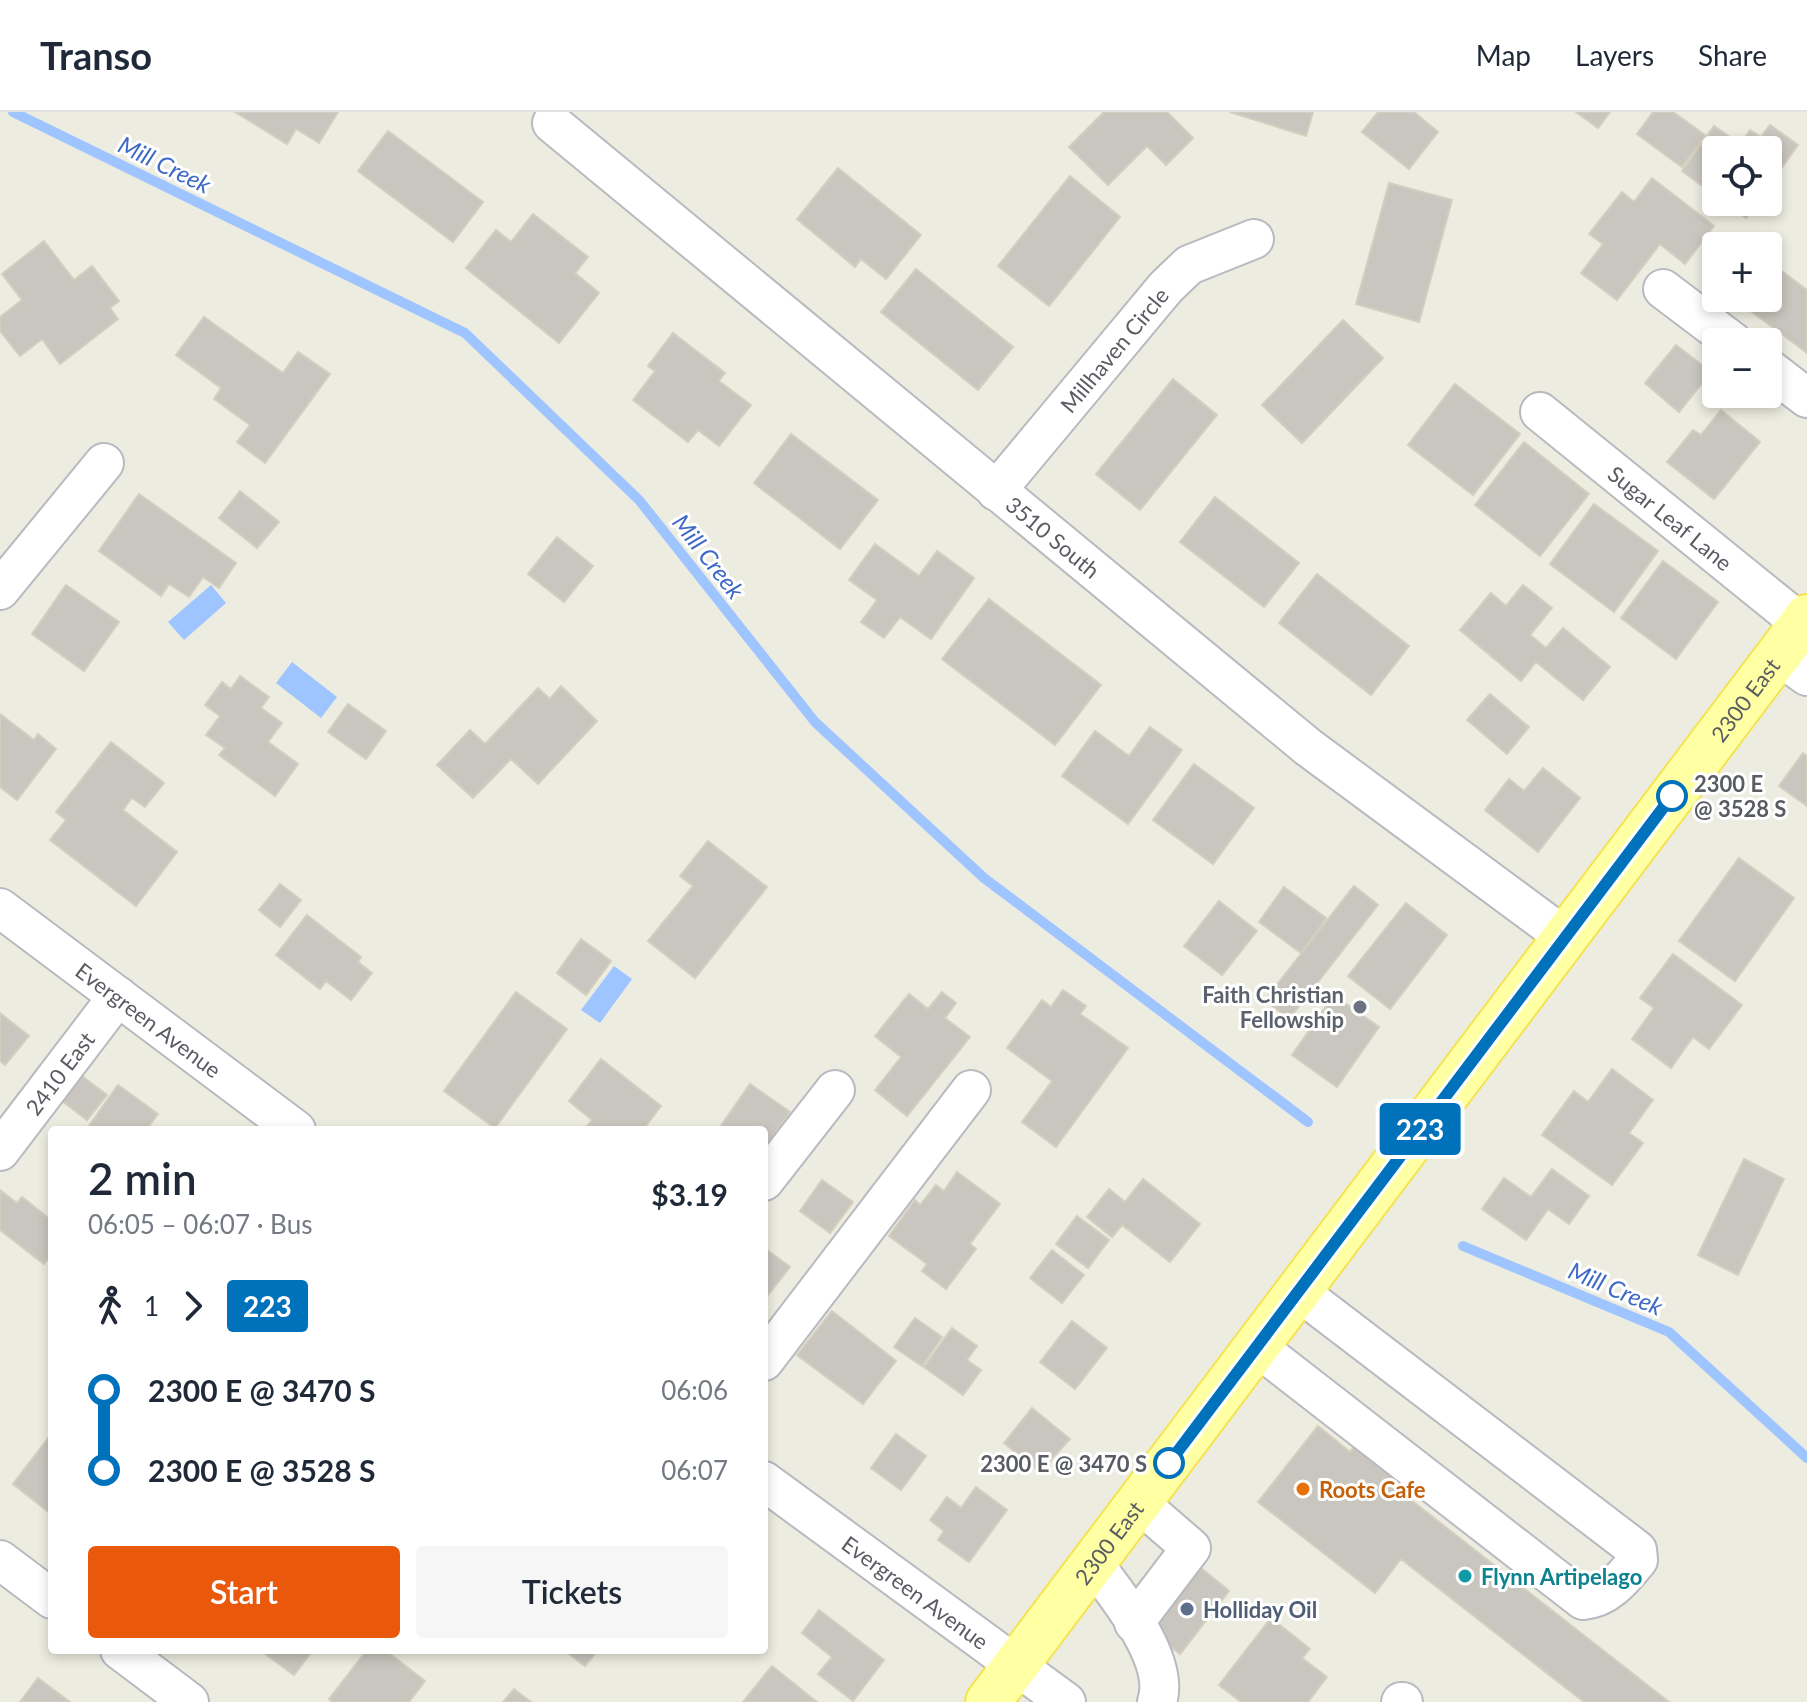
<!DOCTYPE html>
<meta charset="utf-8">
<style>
:root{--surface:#fff;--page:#f6f6f7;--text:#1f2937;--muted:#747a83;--line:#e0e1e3;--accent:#ea580c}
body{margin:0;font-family:Lato,sans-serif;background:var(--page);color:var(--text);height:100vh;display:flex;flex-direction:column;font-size:30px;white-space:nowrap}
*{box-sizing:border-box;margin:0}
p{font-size:26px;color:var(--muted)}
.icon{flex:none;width:44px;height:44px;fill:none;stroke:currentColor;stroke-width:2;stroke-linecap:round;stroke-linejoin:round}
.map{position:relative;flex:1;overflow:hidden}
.panel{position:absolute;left:48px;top:1014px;width:720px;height:528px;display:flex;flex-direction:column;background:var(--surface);border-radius:8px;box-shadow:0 4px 12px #0003}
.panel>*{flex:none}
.badge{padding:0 16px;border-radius:6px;font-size:28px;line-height:52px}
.fabs{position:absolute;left:1702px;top:24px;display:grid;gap:16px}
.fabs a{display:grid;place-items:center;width:80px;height:80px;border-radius:8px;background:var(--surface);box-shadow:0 4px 12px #0003;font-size:40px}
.map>.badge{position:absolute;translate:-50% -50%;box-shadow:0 0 0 4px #fff}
.legs{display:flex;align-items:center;gap:12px;height:88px;padding:0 40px;font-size:26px}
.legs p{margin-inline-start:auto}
.overview{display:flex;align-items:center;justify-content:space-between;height:136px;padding:0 40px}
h1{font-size:44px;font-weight:600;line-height:60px}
.button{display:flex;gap:16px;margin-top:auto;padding:16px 40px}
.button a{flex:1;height:92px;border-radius:8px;background:var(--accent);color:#fff;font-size:32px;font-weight:600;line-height:92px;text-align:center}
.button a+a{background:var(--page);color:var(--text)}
ul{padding:0 40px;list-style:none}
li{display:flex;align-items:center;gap:28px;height:80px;font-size:30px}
li i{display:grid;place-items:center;width:12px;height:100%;margin:0 10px;background:currentColor}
li i::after{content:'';width:20px;height:20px;margin:-10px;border:6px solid;border-radius:50%;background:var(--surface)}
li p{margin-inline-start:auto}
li:first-child i{background:linear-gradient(#0000 50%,currentColor 0)}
li:last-child i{background:linear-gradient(currentColor 50%,#0000 0)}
header{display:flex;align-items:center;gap:48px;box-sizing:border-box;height:112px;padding:0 40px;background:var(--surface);border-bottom:2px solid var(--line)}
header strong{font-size:38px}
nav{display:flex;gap:44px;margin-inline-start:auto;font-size:28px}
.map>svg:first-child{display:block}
</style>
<header>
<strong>Transo</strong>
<nav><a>Map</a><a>Layers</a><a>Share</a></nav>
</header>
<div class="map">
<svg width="1807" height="1590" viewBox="0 0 1807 1590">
<rect width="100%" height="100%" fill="#edece0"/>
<path fill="#9ec5ff" d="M211 473 226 491 184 528 168 510Z
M292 550 337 585 321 606 276 571Z
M614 854 632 867 600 911 581 898Z"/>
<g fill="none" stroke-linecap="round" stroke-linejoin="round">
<path stroke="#9ec5ff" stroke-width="10" d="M13 0 465 221 639 388 815 610 984 766 1308 1010
M1463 1134 1669 1220 1807 1346"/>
</g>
<path fill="#c8c6be" stroke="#d2cfbf" stroke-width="2" d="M235 0H338L319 31 296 17 287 32Z
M1104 0H1167L1193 26 1166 53 1147 34 1108 73 1069 35Z
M1230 0H1313L1306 24Z
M1378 0H1414L1438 20 1409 57 1362 20Z
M1576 0H1610L1598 16Z
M1653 0H1673L1705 23 1682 55 1637 22Z
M1770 13 1798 33 1768 75V38H1716V84L1682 59 1714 14 1740 32 1750 18 1761 25Z
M388 19 483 90 453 130 358 59Z
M838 56 921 123 886 167 861 147 855 155 797 107Z
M1070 64 1120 105 1049 194 998 154Z
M1652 66 1714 114 1685 152 1660 132 1617 188 1581 161 1603 132 1589 122 1622 80 1634 90Z
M1389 71 1452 88 1419 210 1356 192Z
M1724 90H1758L1746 106Z
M533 102 588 145 575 161 599 181 559 231 466 156 496 118 511 130Z
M44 129 74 168 92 154 119 189 110 196 118 207 60 252 42 227 20 244 0 219V205L22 188 2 162Z
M916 157 1013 235 978 278 881 200Z
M1779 157 1807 178V241L1748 197 1757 186H1768V171Z
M204 205 283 261 298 240 330 262 265 351 237 330 250 313 214 287 221 276 176 243Z
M1343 208 1383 246 1302 331 1262 293Z
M673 221 725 261 719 269 751 293 719 334 698 318 688 330 633 288 655 259 648 254Z
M1676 233 1711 260 1679 300 1645 271Z
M1173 267 1217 303 1140 398 1096 362Z
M1455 272 1520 322 1473 383 1408 333Z
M1721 298 1760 330 1714 387 1667 350 1693 318 1701 323Z
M791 322 878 388 840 437 754 371Z
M1524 330 1589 382 1540 444 1475 393Z
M240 379 279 410 257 436 219 406Z
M139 382 236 451 219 476 203 465 189 485 169 472 161 484 99 439Z
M1215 385 1299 451 1264 495 1180 430Z
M1594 392 1658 439 1614 500 1550 452Z
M557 425 593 454 564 490 528 462Z
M875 432 919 464 937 439 974 466 931 527 900 505 884 526 861 510 877 488 849 468Z
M1663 449 1718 490 1676 547 1621 506Z
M1317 462 1409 534 1371 583 1279 511Z
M66 473 119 510 84 559 32 522Z
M1523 473 1552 496 1530 523 1546 536 1563 516 1610 555 1583 588 1536 550 1521 569 1460 518 1491 481 1506 494Z
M989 487 1101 573 1055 633 942 547Z
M240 564 269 585 261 596 282 611 268 630 298 652 275 684 219 643 225 636 206 623 220 604 205 593 222 570 231 577Z
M561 574 597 609 538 672 511 647 473 686 437 653 470 618 485 632 538 576 550 587Z
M1490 582 1529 615 1507 642 1467 608Z
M348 592 386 619 366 647 328 620Z
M0 602 34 628 38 622 56 637 17 688 0 675Z
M1150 615 1182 638 1128 712 1062 664 1095 619 1129 644Z
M111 630 164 671 145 695 132 686 123 698 177 740 136 794 50 728 66 708 56 700Z
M1803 641 1807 644V694L1779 674Z
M1194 652 1254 696 1213 752 1153 708Z
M1543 656 1580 686 1538 740 1485 698 1509 667 1524 679Z
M708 729 767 775 695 866 648 829 693 774 680 764Z
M1739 746 1794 786 1735 869 1679 829Z
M280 772 301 788 280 815 259 798Z
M1354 774 1378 793 1289 907 1265 888Z
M1284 775 1326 806 1301 841 1259 810Z
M1219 789 1257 819 1222 863 1184 834Z
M1406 791 1447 823 1390 897 1348 864Z
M307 803 361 845 358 850 372 861 351 888 326 869 320 877 276 843Z
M581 827 611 849 586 883 557 861Z
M1673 842 1742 893 1709 937 1693 925 1671 956 1632 927 1654 896 1640 886Z
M1063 878 1086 894 1080 902 1128 936 1056 1035 1022 1010 1052 969 1007 936 1042 888 1051 895Z
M516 880 567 917 495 1016 444 979Z
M942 880 956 891 945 906 970 925 907 1004 875 978 901 945 875 924 909 882 928 897Z
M1334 883 1379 915 1337 975 1292 943Z
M0 901 29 924 5 953 0 949Z
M601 947 661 994 643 1018H584L592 1008 569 989Z
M1612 957 1653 988 1629 1021 1643 1031 1612 1073 1542 1023 1574 979 1588 990Z
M82 964 107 983 87 1008 62 989Z
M750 972 790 1000 764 1036V1018H718Z
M118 973 158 1002 146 1018H86Z
M1744 1047 1784 1067 1738 1163 1698 1143Z
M1552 1057 1589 1084 1569 1112 1548 1097 1526 1128 1482 1097 1504 1066 1531 1085Z
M957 1060 1000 1092 970 1132 976 1137 946 1177 922 1159 927 1152 889 1124 915 1088 920 1093 936 1073 944 1079Z
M1143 1067 1200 1112 1170 1150 1122 1113 1112 1125 1087 1105 1109 1077 1125 1090Z
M822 1068 853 1090 830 1121 800 1099Z
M0 1078 17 1091 22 1085 52 1109V1142L44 1152 0 1118Z
M1077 1104 1109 1128 1088 1156 1056 1132Z
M766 1137 790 1155 764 1188V1139Z
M1052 1138 1084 1163 1062 1191 1030 1166Z
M832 1199 896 1249 863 1292 797 1243Z
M915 1206 942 1225 922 1254 894 1235Z
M1072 1209 1107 1236 1075 1277 1040 1250Z
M952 1216 977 1234 967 1248 981 1258 963 1283 924 1255Z
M1032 1296 1070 1327 1040 1360 1004 1331Z
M1318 1314 1350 1340 1356 1332 1394 1362 1388 1370 1669 1590H1584L1401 1447 1375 1481 1258 1390Z
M52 1321V1402H51L13 1372Z
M896 1322 926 1344 901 1378 871 1356Z
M976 1375 1007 1398 969 1450 938 1428 944 1419 930 1408 947 1385 961 1396Z
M1196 1452 1229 1479 1180 1542 1146 1515Z
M819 1498 884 1548 853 1589 818 1562 832 1545 802 1521Z
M1271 1506 1310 1537 1302 1546 1327 1565 1308 1590H1241L1219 1573Z
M260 1538H313L294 1563Z
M367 1538H385L425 1569 409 1590H333L329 1587Z
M564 1538H598L585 1554Z
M772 1554 817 1590H743Z
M38 1566 70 1590H20Z
M514 1577 531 1590H503Z"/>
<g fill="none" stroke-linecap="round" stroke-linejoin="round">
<defs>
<g id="minor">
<path id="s1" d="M552 11 1308 635 1565 825"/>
<path d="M1663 177 1733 230"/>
<path d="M1768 256 1807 286"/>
<path id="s2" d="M1540 300 1802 512"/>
<path id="s3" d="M996 379 1166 175 1189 153 1254 127"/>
<path d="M0 478 104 351"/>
<path d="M1778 543 1807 564"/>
<path id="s4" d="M0 796 296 1018"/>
<path id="s5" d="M0 1039 118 884"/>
<path d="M764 1069 835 978"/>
<path d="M1256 1234 1583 1488C1608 1486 1623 1466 1638 1448L1637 1438 1298 1179"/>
<path d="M764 1249 971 978"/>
<path id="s6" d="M764 1369 1066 1590"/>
<path d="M0 1448 52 1487"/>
<path d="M1093 1451C1117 1483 1171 1548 1157 1590"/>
<path d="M1134 1511 1191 1436 1139 1391"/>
<path d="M120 1538 189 1590"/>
<path d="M1401 1590H1403"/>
</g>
<g id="major">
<path id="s7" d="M988 1590 1807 505"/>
</g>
</defs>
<use href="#minor" stroke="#b8bac0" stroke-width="42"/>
<use href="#major" stroke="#f5e351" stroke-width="48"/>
<use href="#minor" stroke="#fff" stroke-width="38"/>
<use href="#major" stroke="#ffffa3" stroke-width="44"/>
</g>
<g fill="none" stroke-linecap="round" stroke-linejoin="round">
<defs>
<path id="line-1" d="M1169 1351 1672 684"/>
</defs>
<use href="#line-1" stroke="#fff" stroke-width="18"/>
<use href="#line-1" stroke="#0072bc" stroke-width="12"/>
</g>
<g fill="#fff" stroke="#0072bc" stroke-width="4">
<circle cx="1672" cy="684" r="14"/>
<circle cx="1169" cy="1351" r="14"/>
</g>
<circle fill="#6b7280" stroke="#fff" stroke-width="3" cx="1360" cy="895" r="8"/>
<circle fill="#e8710a" stroke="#fff" stroke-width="3" cx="1303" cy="1377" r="8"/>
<circle fill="#0f9aa8" stroke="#fff" stroke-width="3" cx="1465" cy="1464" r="8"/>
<circle fill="#5c6f8a" stroke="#fff" stroke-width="3" cx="1187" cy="1497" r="8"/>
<g text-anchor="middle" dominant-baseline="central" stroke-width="6" stroke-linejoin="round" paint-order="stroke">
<g font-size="22" fill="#595c62" stroke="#fff">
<text stroke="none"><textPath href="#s3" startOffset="184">Millhaven Circle</textPath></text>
<text stroke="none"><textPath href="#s2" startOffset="168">Sugar Leaf Lane</textPath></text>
<text stroke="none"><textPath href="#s1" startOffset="650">3510 South</textPath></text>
<text stroke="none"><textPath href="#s7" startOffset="1256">2300 East</textPath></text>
<text stroke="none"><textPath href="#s4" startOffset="186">Evergreen Avenue</textPath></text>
<text stroke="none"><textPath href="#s5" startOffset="98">2410 East</textPath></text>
<text stroke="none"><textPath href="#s7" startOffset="200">2300 East</textPath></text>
<text stroke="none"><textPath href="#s6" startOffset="188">Evergreen Avenue</textPath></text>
</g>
<g font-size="22" font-weight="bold" fill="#595c62" stroke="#fff" text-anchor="start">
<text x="1694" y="671">2300 E<tspan x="1694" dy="25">@ 3528 S</tspan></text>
<text x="1147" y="1351" text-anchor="end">2300 E @ 3470 S</text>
</g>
<g font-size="22" font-weight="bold" fill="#5b616d" stroke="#fff" text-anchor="end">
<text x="1344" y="882">Faith Christian<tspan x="1344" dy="25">Fellowship</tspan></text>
</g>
<g font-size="22" font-weight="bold" fill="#c56008" stroke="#fff" text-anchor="start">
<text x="1319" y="1377">Roots Cafe</text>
</g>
<g font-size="22" font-weight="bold" fill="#0d838f" stroke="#fff" text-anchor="start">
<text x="1481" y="1464">Flynn Artipelago</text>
</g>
<g font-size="22" font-weight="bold" fill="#4e5e75" stroke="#fff" text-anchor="start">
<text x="1203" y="1497">Holliday Oil</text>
</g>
<g font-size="24" font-style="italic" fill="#3e69c6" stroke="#fff">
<text transform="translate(165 52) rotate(26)">Mill Creek</text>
<text transform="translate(709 444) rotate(52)">Mill Creek</text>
<text transform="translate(1616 1176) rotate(23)">Mill Creek</text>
</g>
</g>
</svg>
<div class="fabs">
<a><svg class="icon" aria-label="locate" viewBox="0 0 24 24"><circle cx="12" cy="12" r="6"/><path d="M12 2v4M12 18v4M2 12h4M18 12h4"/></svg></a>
<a>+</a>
<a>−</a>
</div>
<b class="badge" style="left:1420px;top:1017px;background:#0072bc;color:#fff">223</b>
<section class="panel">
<div class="overview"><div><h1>2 min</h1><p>06:05 – 06:07 · Bus</p></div><b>$3.19</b></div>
<div class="legs"><svg class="icon" aria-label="walk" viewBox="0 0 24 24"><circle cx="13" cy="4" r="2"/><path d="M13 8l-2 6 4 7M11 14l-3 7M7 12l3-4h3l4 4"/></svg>1<svg class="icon" aria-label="forward" viewBox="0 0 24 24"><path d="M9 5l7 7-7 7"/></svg><b class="badge" style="background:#0072bc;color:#fff">223</b></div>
<ul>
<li><i style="color:#0072bc"></i><b>2300 E @ 3470 S</b><p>06:06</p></li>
<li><i style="color:#0072bc"></i><b>2300 E @ 3528 S</b><p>06:07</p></li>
</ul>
<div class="button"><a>Start</a><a>Tickets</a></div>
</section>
</div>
